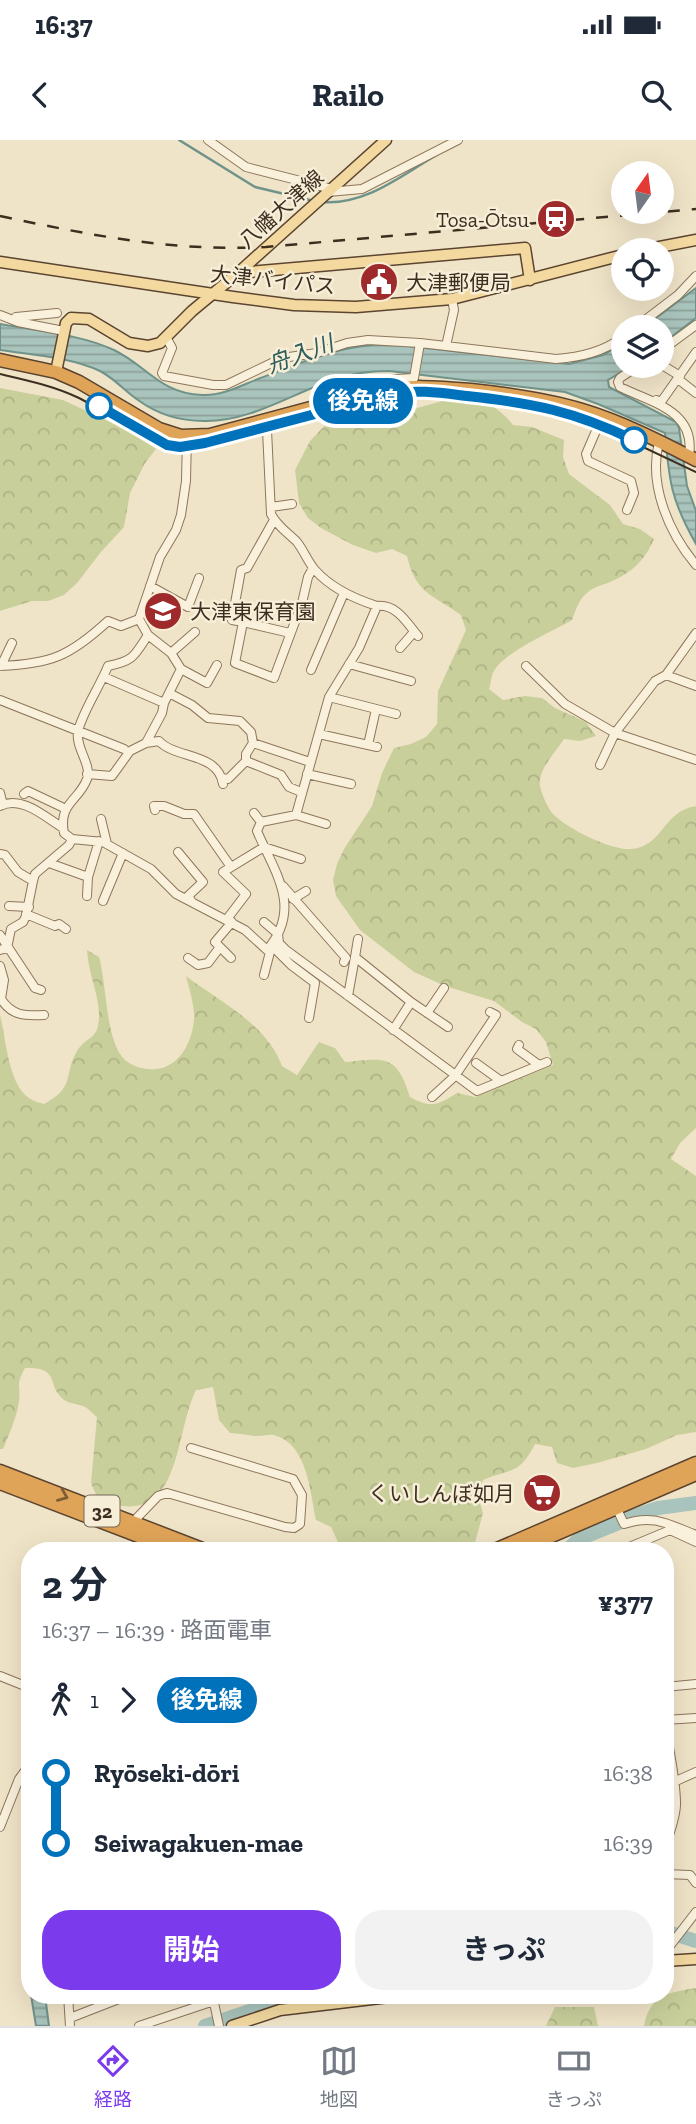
<!DOCTYPE html>
<html lang="ja">
<meta charset="utf-8">
<style>
:root{--surface:#fff;--page:#f2f2f3;--text:#1f2937;--muted:#747a83;--line:#e0e1e3;--accent:#7c3aed}
body{margin:0;font-family:"Zilla Slab","Noto Sans JP",serif;background:var(--page);color:var(--text);height:100vh;display:flex;flex-direction:column;font-size:26px;white-space:nowrap}
*{box-sizing:border-box;margin:0}
p{font-size:23px;color:var(--muted)}
.icon{flex:none;width:38px;height:38px;fill:none;stroke:currentColor;stroke-width:2;stroke-linecap:round;stroke-linejoin:round}
.map{position:relative;flex:1;overflow:hidden}
.panel{position:absolute;left:21px;top:1402px;width:653px;height:462px;display:flex;flex-direction:column;background:var(--surface);border-radius:28px;box-shadow:0 7px 28px #0002}
.panel>*{flex:none}
.badge{padding:0 14px;border-radius:23px;font-size:24px;line-height:46px}
.needle{width:46px;rotate:14deg}
.buttons{position:absolute;left:611px;top:21px;display:grid;gap:14px}
.buttons a{display:grid;place-items:center;width:63px;height:63px;border-radius:50%;background:var(--surface);box-shadow:0 7px 28px #0002;font-size:35px}
.map>.badge{position:absolute;translate:-50% -50%;box-shadow:0 0 0 4px #fff}
.legs{display:flex;align-items:center;gap:10px;height:77px;padding:0 21px;font-size:23px}
.legs p{margin-inline-start:auto}
.overview{display:flex;align-items:center;justify-content:space-between;height:119px;padding:0 21px}
h1{font-size:38px;font-weight:700;line-height:52px}
.primary-button{display:flex;gap:14px;margin-top:auto;padding:14px 21px}
.primary-button a{flex:1;height:80px;border-radius:28px;background:var(--accent);color:#fff;font-size:28px;font-weight:700;line-height:80px;text-align:center}
.primary-button a+a{background:var(--page);color:var(--text)}
ul{padding:0 21px;list-style:none}
li{display:flex;align-items:center;gap:24px;height:70px;font-size:26px}
li i{display:grid;place-items:center;width:10px;height:100%;margin:0 9px;background:currentColor}
li i::after{content:'';width:18px;height:18px;margin:-9px;border:5px solid;border-radius:50%;background:var(--surface)}
li p{margin-inline-start:auto}
li:first-child i{background:linear-gradient(#0000 50%,currentColor 0)}
li:last-child i{background:linear-gradient(currentColor 50%,#0000 0)}
.status{display:flex;justify-content:space-between;align-items:center;height:49px;padding:0 35px;background:var(--surface);direction:ltr}
.status svg{height:19px;fill:currentColor}
header{display:flex;justify-content:space-between;align-items:center;height:91px;padding:0 21px;background:var(--surface);font-size:32px;font-weight:700}
.tabs{display:flex;justify-content:space-around;align-items:center;height:98px;border-top:2px solid var(--line);background:var(--surface);font-size:19px;color:var(--muted)}
.tabs a{display:grid;justify-items:center;gap:4px}
.tabs .active{color:var(--accent)}
.map>svg:first-child{display:block}
</style>
<div class="status"><b>16:37</b><svg viewBox="0 0 49 12"><path d="M0 12V9h3v3zM5 12V6h3v6zM10 12V3h3v9zM15 12V0h3v12zM26 1h20v11H26zM47 4h2v5h-2z"/></svg></div>
<header><svg class="icon" aria-label="back" viewBox="0 0 24 24"><path d="M15 5l-7 7 7 7"/></svg>Railo<svg class="icon" aria-label="search" viewBox="0 0 24 24"><circle cx="10" cy="10" r="6"/><path d="M15 15l6 6"/></svg></header>
<div class="map">
<svg width="696" height="1886" viewBox="0 0 696 1886">
<defs>
<pattern id="forest-crowns" width="20" height="18" patternUnits="userSpaceOnUse" patternTransform="scale(1.75)"><rect width="20" height="18" fill="#c9cf9b"/><path d="M2 6a3 3 0 1 1 6 0M12 15a3 3 0 1 1 6 0" fill="none" stroke="#aeb285"/></pattern>
<pattern id="water-rules" width="6" height="5" patternUnits="userSpaceOnUse" patternTransform="scale(1.75)"><rect width="6" height="5" fill="#a9c4bc"/><path d="M0 2.5h6" fill="none" stroke="#8ba098"/></pattern>
</defs>
<rect width="100%" height="100%" fill="#f0e4c8"/>
<path fill="url(#forest-crowns)" d="M0 248 63 260 127 290 156 309 145 323 130 353 124 387 101 412 77 443 64 455 48 461H32L0 471Z
M453 258C482 262 494 261 513 285L532 287 564 300 563 317 569 334 610 365 623 384 640 389 654 399C644 422 631 433 608 443 602 445 594 447 588 452 579 459 576 469 572 480 552 492 503 512 493 533 491 537 491 544 489 549L503 560 525 556 542 558 555 568 586 582 596 596 580 601 564 599C555 613 538 629 540 646 542 655 548 669 554 675 568 689 612 711 632 709 663 706 663 671 696 666V988L680 1003 671 1019 696 1036V1292L677 1295 646 1309 597 1323 573 1328 557 1323 552 1307 535 1304C519 1335 512 1328 483 1340L478 1356 483 1373 474 1406 463 1410H327L338 1402 331 1387 316 1380C310 1353 308 1304 274 1295 269 1294 263 1296 258 1296 249 1296 239 1293 230 1293L219 1280 213 1247 196 1250C173 1297 182 1394 98 1359L91 1343 97 1277C92 1273 88 1268 83 1266 78 1264 71 1264 66 1261 44 1246 63 1227 25 1228 15 1247 21 1243 19 1261 17 1277 9 1294 3 1309H0V875C6 897 8 944 29 958 33 961 40 963 44 964 76 947 63 935 77 911 87 895 99 901 99 875 99 854 88 833 87 810L99 817C107 844 105 901 125 920 134 927 144 930 155 929 181 928 195 897 194 873 193 861 189 848 186 836 220 862 267 884 282 926L297 935 319 902 335 908 345 922C385 918 397 914 410 957 430 968 437 966 457 953L475 957 553 925 546 902 536 889 522 882 494 861 445 846 414 832 360 790 336 756 333 740 337 724 344 709 372 666 382 633 394 608 411 604 426 597 437 584 438 551 466 490 461 475C433 455 415 453 407 416L392 409 376 413 353 405 321 388 308 378 299 363 295 330 310 301 334 276 350 270 403 272Z
M696 1848V1886H644C649 1856 669 1852 696 1848Z
M555 1867H594L598 1886H546Z"/>
<path fill="url(#water-rules)" stroke="#6f938a" stroke-width="2" d="M696 148V178L662 204V187H644Z
M0 184C37 191 79 194 114 210 147 226 161 254 202 255 222 256 240 246 258 239 305 221 338 205 390 204L569 224 603 215 623 203V226H632L608 240 609 247 676 282 679 288 687 346 696 371V404C671 360 669 341 665 293L598 264 565 252 389 231C370 231 353 233 336 239 292 253 251 282 204 281 180 281 157 274 138 260 125 251 115 239 100 231 70 217 32 215 0 210Z
M25 1717 30 1718V1848L23 1810Z
M31 1855H45L49 1886H36Z"/>
<g fill="none" stroke-linecap="round" stroke-linejoin="round">
<path stroke="#6f938a" stroke-width="2.5" d="M179 0 255 47 314 61
M321 62C364 66 399 37 435 16"/>
<path stroke="#a9c4bc" stroke-width="14" d="M625 1379 658 1368 696 1363
M567 1410 579 1399 619 1383
M665 1791 696 1801
M205 1886 271 1864 343 1855"/>
<defs>
<path id="minor" d="M208 0 246 27 332 49
M328 52 362 49 458 0
M0 175 18 182 64 191
M16 177 57 173
M636 187 678 155 696 136
M166 197 172 208 162 233 164 236 213 245H226L282 218 317 213 347 203 368 200 420 203
M446 206 556 219C581 217 603 212 623 197
M662 210 696 185
M662 225 680 236
M638 226 620 238 618 242 620 247C653 263 696 271 689 316
M678 239 696 253
M374 251 377 240 414 238 420 203 446 206 454 170 452 159
M656 260 661 262 696 212
M602 277 586 314 588 321 631 341 634 353 627 370
M187 296 186 341 181 375 176 390 160 417 139 479 148 495 171 513 181 529 164 563 162 573 146 603 159 601C175 619 218 612 223 644
M659 302C648 345 669 393 696 425
M271 367 292 364
M274 380 247 428 241 430 232 480 243 482 235 523 274 538 302 463 308 437 313 428
M150 446 188 467 199 438
M377 466C397 464 407 483 418 496
M243 482 290 493
M148 495C134 516 134 521 108 526 100 546 83 571 78 591 75 608 92 624 87 639 79 661 58 663 64 693L72 699 103 702 151 729 176 754 245 790 267 810C303 768 275 733 257 691L261 682 296 675 329 557 359 508 377 466C355 459 331 448 315 430 308 422 304 411 297 402 288 393 277 386 271 374L267 290 264 281
M400 508 414 492
M171 513 195 492
M349 524 411 541
M0 526C51 524 70 516 108 481L121 486 139 479
M1 526 12 503
M526 526 565 564 615 593 696 620
M181 529 207 543 217 525
M311 530 344 453
M666 535 696 546
M104 537 164 563
M169 553 192 565 208 578 240 581 251 592 253 603 310 622
M329 557 396 574
M0 560 124 609
M319 594 377 607
M253 603 246 614V621L281 635 289 647 301 652
M368 605 376 569
M600 625 615 593 655 541 666 535 696 493
M87 634 112 636 130 611 146 603
M307 634 351 644
M222 638 228 639 246 621
M0 653 3 665
M24 654 28 651 66 669
M0 666C22 655 45 677 63 688
M155 670 154 666H164L184 674H194L231 727
M254 673 261 682
M296 675 326 684
M101 679 107 704
M178 712 203 742 188 756 192 762
M0 714 5 715 18 732 33 741 35 734 69 705 72 699
M49 723 88 737 99 701
M283 746 346 818 344 822
M87 756 88 737
M293 759 306 751
M103 761 123 713
M9 766 29 767
M26 774 55 786 59 784 66 789
M227 779 246 754 223 732 264 707 301 719
M264 782 278 794 279 803 286 810 477 951 547 922
M0 795 35 848 41 850
M279 803 275 809 291 825 315 843 309 878
M0 810 7 808 11 789 23 782 26 776 33 741
M355 817 358 799
M188 818 198 825 208 823 220 807
M231 818 215 802 232 782
M0 826 4 840 1 859C12 876 25 876 44 875
M264 835 270 812
M348 856 355 817 411 862 448 887
M427 873 444 848
M393 890 411 862
M519 905 517 909 539 925
M476 923 501 941
M432 957 455 936 496 875 490 872
M617 1369 624 1384C653 1374 668 1384 696 1395
M130 1385 158 1356 167 1353 285 1387 294 1388 300 1384 302 1355 293 1339 191 1308
M622 1410 670 1390 696 1402
M0 1536 30 1548
M665 1547 696 1544
M665 1580 696 1578
M665 1581C668 1609 676 1636 676 1664 676 1678 669 1694 665 1707
M676 1641 696 1632
M0 1687 19 1639 30 1624
M665 1734 690 1735 696 1743
M667 1821 669 1807 696 1772
M68 1855 70 1886
M213 1858 219 1886
M70 1878 129 1855
M139 1886 232 1855"/>
<path id="major" d="M644 110 696 100
M0 122 233 157 294 165 356 167 452 159 623 115
M238 133 525 108 530 140
M56 232 66 183 71 178 89 179 129 203 148 206 160 203 192 171 238 133 386 0
M665 1821 696 1819
M232 1886 280 1870 406 1855"/>
<path id="highway" d="M0 220 56 232 79 242 159 289 181 296 210 295 374 251C407 245 438 247 471 250 509 254 546 259 582 270 622 282 659 301 696 320
M0 1331 205 1410
M0 1343 175 1410
M495 1410 696 1323
M519 1410 696 1334"/>
</defs>
<use href="#minor" stroke="#8d765c" stroke-width="10"/>
<use href="#major" stroke="#5b4430" stroke-width="13"/>
<use href="#highway" stroke="#5b4430" stroke-width="15"/>
<use href="#minor" stroke="#faf1dc" stroke-width="8"/>
<use href="#major" stroke="#f3d9a0" stroke-width="10"/>
<use href="#highway" stroke="#e0a458" stroke-width="12"/>
<path stroke="#3d2e20" stroke-width="2" d="M0 234C26 240 54 246 79 258 117 277 151 315 196 308L385 259 409 255H431L525 265 566 275 605 289 696 332"/>
<path stroke="#3d2e20" stroke-width="2.5" stroke-dasharray="12 12" stroke-linecap="butt" d="M0 76C89 95 174 112 266 107L696 69"/>
</g>
<defs><path id="oneway-chevron" d="M-2-3.5L2.5 0L-2 3.5" fill="none" stroke-width="1.6" stroke-linecap="round" stroke-linejoin="round" transform="scale(1.75)"/></defs>
<use stroke="#7e5d36" href="#oneway-chevron" transform="translate(63 1356) rotate(22)"/>
<g fill="none" stroke-linecap="round" stroke-linejoin="round">
<defs>
<path id="line-1" d="M99 266 167 305 180 307 205 303 391 254C416 249 442 253 467 256 533 263 573 271 634 300"/>
</defs>
<use href="#line-1" stroke="#fff" stroke-width="16"/>
<use href="#line-1" stroke="#0072bc" stroke-width="10"/>
</g>
<defs>
<symbol id="station-disc" viewBox="-11 -11 22 22"><circle r="9.5" fill="#9e2a2b" stroke="#f7eed8"/><path d="M-3-6H3Q5-6 5-4V2Q5 4 3 4L4.5 6H3L1.5 4h-3L-3 6H-4.5L-3 4Q-5 4-5 2V-4Q-5-6-3-6ZM-3.5-4v3h7v-3ZM-3.5 1v1.5H-2V1ZM2 1v1.5H3.5V1Z" fill="#fff"/></symbol>
<symbol id="civic-disc" viewBox="-11 -11 22 22"><circle r="9.5" fill="#9e2a2b" stroke="#f7eed8"/><path d="M-.6-6.5H3V-4.5H.6V-3L4-1V1h2V6H-6V1h2V-1L-.6-3ZM-1.2 2.5V6h2.4V2.5Z" fill="#fff"/></symbol>
<symbol id="school-disc" viewBox="-11 -11 22 22"><circle r="9.5" fill="#9e2a2b" stroke="#f7eed8"/><path d="M0-5L7-2L0 1L-7-2ZM-4 1L0 2.5L4 1V4Q0 6-4 4Z" fill="#fff"/></symbol>
<symbol id="supermarket-disc" viewBox="-11 -11 22 22"><circle r="9.5" fill="#9e2a2b" stroke="#f7eed8"/><path d="M-6-5.5h2.5l.6 2H6L4.5 2H-2.5L-4.4-4H-6ZM-1.5 3.2a1.3 1.3 0 1 0 .1 0ZM3 3.2a1.3 1.3 0 1 0 .1 0Z" fill="#fff"/></symbol>
</defs>
<g fill-rule="evenodd">
<use href="#station-disc" x="534" y="57" width="44" height="44"/>
<use href="#civic-disc" x="357" y="120" width="44" height="44"/>
<use href="#school-disc" x="141" y="449" width="44" height="44"/>
<use href="#supermarket-disc" x="520" y="1331" width="44" height="44"/>
</g>
<g fill="#fff" stroke="#0072bc" stroke-width="3.5">
<circle cx="99" cy="266" r="12"/>
<circle cx="634" cy="300" r="12"/>
</g>
<g text-anchor="middle" dominant-baseline="central" stroke-width="5" stroke-linejoin="round" paint-order="stroke">
<rect fill="#f7eed8" stroke="#756857" stroke-width="2" x="84.5" y="1355.5" width="35" height="31" rx="5"/>
<g font-size="19" font-weight="bold" fill="#3d2e20">
<text x="102" y="1371">32</text>
</g>
<g font-size="21" fill="#3d2e20" stroke="#f7eed8">
<text transform="translate(281 69) rotate(-42)">八幡大津線</text>
<text transform="translate(273 140) rotate(6)">大津バイパス</text>
</g>
<g font-size="21" fill="#3d2e20" stroke="#f7eed8" text-anchor="end">
<text x="529" y="79">Tosa-Ōtsu</text>
<text x="406" y="142" text-anchor="start">大津郵便局</text>
<text x="190" y="471" text-anchor="start">大津東保育園</text>
<text x="515" y="1353">くいしんぼ如月</text>
</g>
<g font-size="23" font-style="italic" fill="#2f5d5a" stroke="#f7eed8">
<text transform="translate(300 214) rotate(-20)">舟入川</text>
</g>
</g>
</svg>
<div class="buttons">
<a><svg class="needle" viewBox="-14 -14 28 28"><path d="M0-13l5 13h-10z" fill="#e53935"/><path d="M0 13l5-13h-10z" fill="#747a83"/></svg></a>
<a><svg class="icon" aria-label="locate" viewBox="0 0 24 24"><circle cx="12" cy="12" r="6"/><path d="M12 2v4M12 18v4M2 12h4M18 12h4"/></svg></a>
<a><svg class="icon" aria-label="layers" viewBox="0 0 24 24"><path d="M12 4l9 5-9 5-9-5zM3 14l9 5 9-5"/></svg></a>
</div>
<b class="badge" style="left:363px;top:261px;background:#0072bc;color:#fff">後免線</b>
<section class="panel">
<div class="overview"><div><h1>2 分</h1><p>16:37 – 16:39 · 路面電車</p></div><b>¥377</b></div>
<div class="legs"><svg class="icon" aria-label="walk" viewBox="0 0 24 24"><circle cx="13" cy="4" r="2"/><path d="M13 8l-2 6 4 7M11 14l-3 7M7 12l3-4h3l4 4"/></svg>1<svg class="icon" aria-label="forward" viewBox="0 0 24 24"><path d="M9 5l7 7-7 7"/></svg><b class="badge" style="background:#0072bc;color:#fff">後免線</b></div>
<ul>
<li><i style="color:#0072bc"></i><b>Ryōseki-dōri</b><p>16:38</p></li>
<li><i style="color:#0072bc"></i><b>Seiwagakuen-mae</b><p>16:39</p></li>
</ul>
<div class="primary-button"><a>開始</a><a>きっぷ</a></div>
</section>
</div>
<nav class="tabs">
<a class="active"><svg class="icon" aria-label="directions" viewBox="0 0 24 24"><path d="M12 3l9 9-9 9-9-9zM9 14v-3h6M13 9l2 2-2 2"/></svg>経路</a>
<a><svg class="icon" aria-label="map" viewBox="0 0 24 24"><path d="M3 6l6-2 6 2 6-2v14l-6 2-6-2-6 2zM9 4v14M15 6v14"/></svg>地図</a>
<a><svg class="icon" aria-label="tickets" viewBox="0 0 24 24"><path d="M3 7h18v10H3zM15 7v10"/></svg>きっぷ</a>
</nav>
